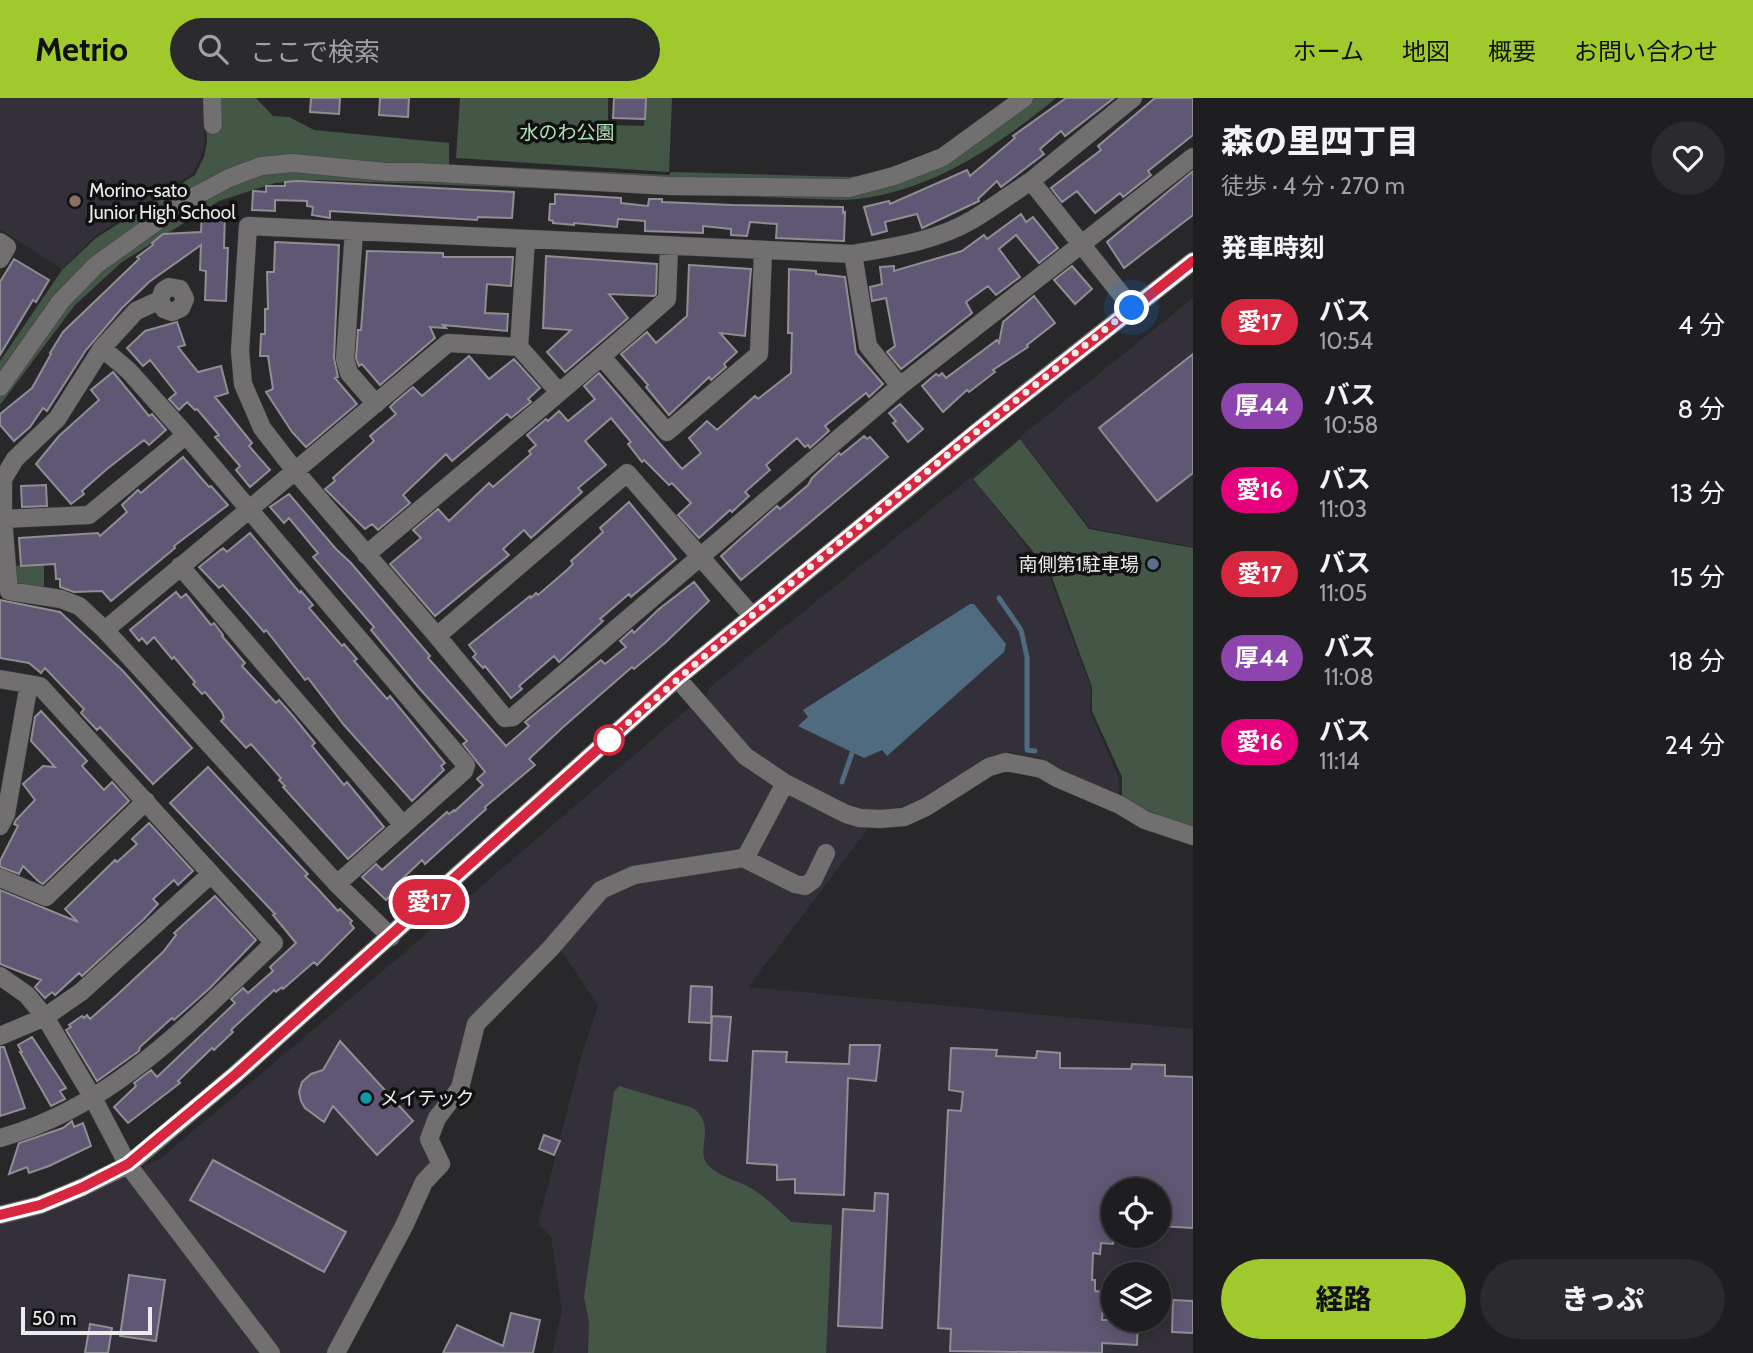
<!DOCTYPE html>
<html lang="ja">
<meta charset="utf-8">
<style>
:root{--surface:#1e1e20;--page:#2b2b2d;--text:#f1f3f6;--muted:#a1a2a5;--line:#3c3c3e;--accent:#a0c92b}
body{margin:0;font-family:Cabin,"Noto Sans JP",sans-serif;background:var(--page);color:var(--text);height:100vh;display:flex;flex-direction:column;font-size:26px;white-space:nowrap}
*{box-sizing:border-box;margin:0}
p{font-size:23px;color:var(--muted)}
.icon{flex:none;width:38px;height:38px;fill:none;stroke:currentColor;stroke-width:2;stroke-linecap:round;stroke-linejoin:round}
.map{position:relative;flex:1;overflow:hidden}
.drawer{display:flex;flex-direction:column;background:var(--surface);width:560px}
.drawer>*{flex:none}
.badge{padding:0 14px;border-radius:23px;font-size:24px;line-height:46px}
.controls{position:absolute;left:1101px;top:1080px;display:grid;gap:14px}
.controls a{display:grid;place-items:center;width:70px;height:70px;border-radius:50%;background:var(--surface);box-shadow:0 4px 18px #0003,0 0 0 2px var(--line);font-size:35px}
.scale{position:absolute;left:21px;bottom:18px;width:131px;box-sizing:border-box;padding-left:7px;border:4px solid #ecebed;border-top:0;font-size:19px;line-height:24px;white-space:nowrap;color:#ecebed;-webkit-text-stroke:5px #111112;paint-order:stroke}
.you{position:absolute;width:35px;height:35px;margin:-18px;border:5px solid #fff;border-radius:50%;background:#1a73e8;box-shadow:0 0 0 10px #1a73e833}
.map>.badge{position:absolute;translate:-50% -50%;box-shadow:0 0 0 4px #fff}
h2{padding:0 28px;font-size:26px;line-height:63px}
.round{display:grid;place-items:center;flex:none;width:74px;height:74px;border-radius:37px;background:var(--page)}
.overview{display:flex;align-items:center;justify-content:space-between;height:119px;padding:0 28px}
h1{font-size:33px;font-weight:800;line-height:52px}
.cta{display:flex;gap:14px;margin-top:auto;padding:14px 28px}
.cta a{flex:1;height:80px;border-radius:42px;background:var(--accent);color:#111;font-size:28px;font-weight:800;line-height:80px;text-align:center}
.cta a+a{background:var(--page);color:var(--text)}
ul{padding:0;list-style:none}
li{display:flex;align-items:center;gap:21px;height:84px;padding:0 28px}
li div{flex:1}
li b{display:block;font-size:26px}
li em{font-style:normal}
li .badge{min-width:77px;font-weight:700;text-align:center}
header{display:flex;align-items:center;gap:42px;box-sizing:border-box;height:98px;padding:0 35px;background:var(--accent);color:#111}
header strong{font-size:33px}
nav{display:flex;gap:38px;margin-inline-start:auto;font-size:24px}
.search{width:490px;height:63px;background:var(--page);display:flex;align-items:center;gap:18px;box-sizing:border-box;padding:0 24px;border-radius:38px;color:var(--muted);font-size:26px}
main{display:flex;flex:1;min-height:0}
.map>svg:first-child{display:block}
</style>
<header>
<strong>Metrio</strong>
<div class="search"><svg class="icon" aria-label="search" viewBox="0 0 24 24"><circle cx="10" cy="10" r="6"/><path d="M15 15l6 6"/></svg>ここで検索</div>
<nav><a>ホーム</a><a>地図</a><a>概要</a><a>お問い合わせ</a></nav>
</header>
<main>
<div class="map">
<svg width="1193" height="1255" viewBox="0 0 1193 1255">
<rect width="100%" height="100%" fill="#28282b"/>
<path fill="#333039" fill-rule="evenodd" d="M0 0H202L205 42 202 56 193 75 95 138 62 171 0 131Z
M1193 200V449L1090 430 1020 340 972 380 1048 475 1091 589 1090 613 1119 680V702L1041 660 1010 654 981 663 918 703 880 715 748 889 1193 931V1255H552L562 1213 551 1139 538 1125 582 956 598 908 552 838 473 920 454 984 433 1014 434 1062 333 1255H0V1126L99 1090 160 1061 404 855 690 609 696 613 704 608 709 590 1157 229ZM1113 1092H1158V1138H1113ZM1113 1176H1158V1222H1113Z"/>
<path fill="#445645" d="M204 0H256L273 18 289 19 314 32 449 45V70L479 68 669 77 671 74 849 79 890 74 936 56 1011 0H1056C995 50 925 98 843 102L317 82 275 85 219 103 122 164 75 207 0 307V263L62 172 96 140 195 77 204 59 207 43Z
M460 0H608V27L644 28 646 0H672L669 74 456 60Z
M1020 341 1089 431 1193 450V732L1122 701V679L1092 613V589L1050 474 973 381Z
M44 466V492L19 489 12 481V468Z
M619 988 693 1010C719 1030 692 1053 710 1069 720 1078 737 1083 749 1089 765 1098 778 1111 791 1124L832 1127 826 1255H588L589 1224 584 1199 614 994Z"/>
<path fill="#4f6b80" d="M970 506H974L1006 546 1004 554 887 658 882 652 864 660 798 628 808 619 803 612Z"/>
<g fill="none" stroke-linecap="round" stroke-linejoin="round">
<path stroke="#4f6b80" stroke-width="5" d="M999 500 1021 532 1027 559V652L1035 653
M842 684 852 655"/>
</g>
<path fill="#605774" stroke="#8f8e92" stroke-width="2" d="M311 0H340L339 16 310 14Z
M380 0H409L408 19 379 17Z
M614 0H646L645 21 613 20Z
M1066 0H1114L1065 38 1061 33 1040 51 1044 56 1001 89 997 83 978 101 979 103 922 130 917 116 885 124 887 133 872 137 864 109 889 103 890 106 967 72 970 78 1015 40 1013 38Z
M1155 0H1193V37L1148 73 1151 77 1123 99 1120 95 1095 115 1077 93 1062 104 1051 90 1101 52 1098 48Z
M1193 73V117L1124 170 1107 144Z
M298 83 514 94 512 120 478 119 477 122 330 113V120L312 117 313 109 307 108V103L275 102V113L252 112 253 93 266 94V88H285V84Z
M555 96 621 100V105L648 108 649 101H662V104L732 107 843 109V115L845 114 844 143 776 140 777 126 750 124 747 138 731 137V131L703 128V135L645 133V123L618 121 617 129 574 125V127L553 125V123L549 122 550 106H555Z
M202 113 225 114 224 150H228L226 203 205 202 206 173 200 172 201 147 149 184 122 210 86 252 47 313 43 310 30 329 14 343 0 327V316L32 290 51 256 50 255 63 234 139 161 137 159 153 147 152 145 163 136 201 134Z
M1021 116 1026 124 1033 119 1058 150 1039 165 1016 137 999 151 1020 179 996 197 988 188 966 204 972 215 901 271 887 254 895 248 886 200 872 203 870 189 882 186 880 169 894 168V173L962 153 984 137 987 141Z
M275 144 339 147 334 260 338 279 335 280 357 306 306 349 292 334 266 294 273 291 268 258H260L261 236H265V211H268L267 174H274Z
M367 153 443 155V159H513L511 188 487 186 485 215 508 216 507 233 443 227 446 230 430 229 435 240 380 287 362 266 359 268 356 260 358 232H361Z
M546 158 657 166 656 196 654 198 609 196 628 220 565 274 547 254 571 232 543 230Z
M14 161 49 182 36 204 33 202 0 257V184Z
M689 167 751 171 745 238 720 235 737 254 724 266 726 269 711 282 709 279 669 317 646 289 648 287 621 256 647 234 656 245 687 218Z
M1072 168 1092 191 1075 206 1054 182Z
M789 171 816 173V176L845 179 856 255 883 286 869 299 866 295 825 328 829 333 810 350 808 347 805 349 797 340 766 367 770 372 745 394 749 398 732 414 730 412 699 440 678 417 691 405 672 385 669 387 644 362 642 364 628 346 631 344 611 320 585 343 606 367 578 390 582 394 531 440 524 432 503 451 509 457 435 518 390 466 421 440 413 432 438 411 449 423 489 385 493 389 531 356 529 353 536 347 527 337 546 321 548 323 559 313 568 323 595 301 584 288 599 275 682 371 701 355 689 340 707 323 717 332 755 298 758 301 791 275 792 235H788Z
M1034 198 1055 225 1027 247 1028 249 993 272 995 274 969 294 967 292 943 314 922 288 936 276 939 278 942 275 946 280 997 242 999 245 1003 224Z
M177 224 185 247 178 249 198 274 221 268 228 295 215 299 252 345 249 348 270 372 250 389 236 372 240 368 215 339 219 337 197 311 195 312 187 304 179 312 169 301 176 295 150 262 143 268 127 250 145 233Z
M1193 256V375L1157 403 1099 330Z
M469 258 489 281 514 261 540 290 528 301 531 304 511 320 507 316 452 363 446 356 403 397 410 405 378 432 372 426 365 431 325 391 335 383 333 380 374 343 370 338 396 316 390 309 395 304 413 289 422 298Z
M113 274 149 318 152 316 166 332 149 347 144 342 107 371 82 393 84 396 71 406 36 366 59 338 99 302 91 292Z
M900 306 923 331 908 344 893 325 896 323 889 315Z
M864 338 867 341 870 339 888 359 741 482 721 458 777 408 780 411 808 387 812 380 839 355 841 357Z
M183 359 209 389 211 388 228 407 174 448 175 450 111 503 102 493 74 494 60 489V481H56L55 466 21 468 19 440 98 435 100 438 127 414 122 407 138 392 141 395Z
M46 387 47 408 22 409 21 388Z
M289 396 336 451 351 465 430 558 428 560 506 648 529 628 525 624 542 610 601 562 605 566 626 549 620 543 632 532 634 535 659 511 694 484 709 503 665 545 634 571 632 569 562 630 529 661 535 667 485 709 486 711 425 766 422 762 399 784 402 787 386 802 362 779 376 766 382 772 447 714 449 716 454 712 455 713 483 687 477 681 485 674 463 646 467 643 419 590 371 532 374 529 313 459 318 455 289 420 284 425 270 409Z
M629 404 676 461 631 499 629 496 600 521 603 523 559 564 554 558 519 588 522 591 511 600 485 568 483 570 473 559 476 556 469 547 530 498 531 500 536 495 538 497 567 472 573 466 571 463 603 434 600 430Z
M250 435 300 495 301 493 313 507 309 510 342 548 344 546 357 561 354 563 387 601 390 598 445 665 441 668 444 672 412 703 344 627 308 580 305 582 266 532 264 534 223 487 219 490 199 469 223 450 227 454Z
M176 494 181 500 186 496 211 527 214 525 223 537 222 538 245 565 242 568 276 605 279 602 293 618 315 645 312 648 344 687 347 684 384 729 348 761 283 689 285 688 279 682 281 680 251 646 246 650 221 623 224 620 222 614 205 594 202 596 193 586 195 584 174 559 172 561 154 539 147 546 142 540 139 543 130 532Z
M0 502 60 514 123 573 192 650 153 686 100 629 97 632 81 615 84 611 45 570 41 575 29 565 0 560Z
M41 613 87 663 82 668 104 692 112 684 129 703 43 786 38 783 23 768 19 776 0 769V763L18 728 14 726 16 722 35 702 23 686 43 668 55 669 31 643 35 619Z
M208 669 308 776 305 778 316 789 338 813 340 811 352 823 350 825 354 830 317 867 314 864 283 891 282 889 276 894 274 892 271 895 231 932 233 934 214 952 212 950 178 983 180 985 128 1025 114 1009 136 988 134 985 151 972 157 979 235 905 231 901 243 890 248 895 273 873 270 869 296 845 273 817 275 816 170 705Z
M149 725 193 773 178 787 174 782 153 801 158 806 144 821 82 878 79 875 55 897 52 894 45 900 35 889 41 882 0 866V792L78 824 65 811 115 762 117 764 137 746 132 741Z
M215 798 256 842 210 890 174 922 172 920 140 949 139 953 97 983 66 932 71 929 69 927 82 918 84 920 87 917 90 921 117 897 163 854 176 837 174 835Z
M691 888 712 889 711 925 689 924Z
M712 918 731 919 727 963 710 962Z
M32 939 66 990 60 993 65 1001 51 1008 20 954H22L18 947Z
M340 943 413 1023 377 1057 333 1008 324 1024 305 1010 301 1003 299 994 302 984 311 976 323 972Z
M850 947H880L876 983 848 980 844 1097 795 1095V1081L777 1082V1067L747 1065 753 953 787 954 786 964 849 966Z
M0 949H4L25 1010 0 1018Z
M951 950 997 952 996 958 1036 960 1037 953 1060 955V970L1131 971 1132 966 1165 967V978L1193 979V1130L1159 1128 1160 1092H1113V1146L1101 1145 1100 1156 1093 1155 1092 1182H1095V1193L1104 1194 1102 1222H1138L1137 1247 1102 1245V1255L950 1253 951 1231 938 1230 948 1012 961 1013 963 994 949 992Z
M72 1023 74 1029 83 1025 91 1048 49 1068 29 1075 27 1069 9 1076 19 1045 63 1030Z
M544 1037 560 1043 554 1057 539 1051Z
M213 1062 346 1134 324 1174 190 1102Z
M875 1095 888 1096 882 1230 838 1228 843 1111 874 1113Z
M129 1177 165 1182 156 1243 120 1238Z
M1173 1202 1193 1203V1235L1172 1234Z
M511 1215 540 1222 533 1255H443L457 1227 503 1248Z
M90 1226 112 1230 108 1255H85Z"/>
<g fill="none" stroke-linecap="round" stroke-linejoin="round">
<defs>
<path id="minor" d="M212 0 213 27
M1031 83 1133 0
M354 133 345 261 349 275 376 306
M0 144 7 149 0 161
M853 156 868 248 900 288
M160 202 164 211 172 214 181 210 185 201 180 191 169 189 163 193 160 202 136 213 102 250 57 321 15 361 3 381V421L9 493 61 501 79 508 105 532 337 786 391 839
M519 249 526 141
M102 250 129 273 186 337 466 667 464 673 337 786
M602 259 667 334 759 256 763 153
M0 289 61 203 96 167 184 104 229 80 261 68 293 65 386 74H419L670 88 849 90 894 78 943 59 1024 0
M3 421 89 417 186 337
M366 457C466 372 569 289 667 201L669 149
M180 468 403 727
M752 518 627 375 437 538 296 374 262 330 243 286 240 253 248 128 853 156C893 149 936 143 972 122 992 110 1011 96 1031 83L1132 210
M105 532 448 245 519 249 558 293
M437 538 505 620 513 619 900 288 1193 59
M677 580 745 658 785 685 846 716 860 720 880 721 904 719 926 709 989 669 1006 664 1042 671 1057 680 1120 707 1145 722 1193 738
M0 581 40 588 274 845C192 922 113 1009 0 1040
M0 728 6 716 29 586
M743 760 795 786 805 788 813 782 826 755
M0 780 46 799 146 703
M0 878 27 897 45 919 93 1000 128 1067 271 1255
M0 938 45 919 81 894 211 776
M0 1117 40 1107 83 1089 128 1067 236 976 677 580 994 320 1193 163
M336 1255 404 1128 424 1084 441 1066 429 1041 437 1020 460 990 476 926 550 851 601 792 634 777 743 760 748 755 785 685"/>
</defs>
<use href="#minor" stroke="#434346" stroke-width="19"/>
<use href="#minor" stroke="#716f6f" stroke-width="18"/>
</g>
<g fill="none" stroke-linecap="round" stroke-linejoin="round">
<defs>
<path id="line" d="M0 1117 40 1107 83 1089 128 1066 236 976 677 580 974 336 1193 163"/>
</defs>
<use href="#line" stroke="#fff" stroke-width="16"/>
<use href="#line" stroke="#d7263d" stroke-width="10"/>
<path stroke="#ecebed" stroke-width="7" stroke-dasharray="0 12.6" d="M609 642 600 650C771 496 952 353 1132 210"/>
</g>
<circle fill="#8d6e63" stroke="#111112" stroke-width="2.5" cx="75" cy="103" r="7"/>
<circle fill="#5c6f8a" stroke="#111112" stroke-width="2.5" cx="1153" cy="466" r="7"/>
<circle fill="#fff" stroke="#d7263d" stroke-width="3.5" cx="609" cy="642" r="14"/>
<circle fill="#0f9aa8" stroke="#111112" stroke-width="2.5" cx="366" cy="1000" r="7"/>
<g text-anchor="middle" dominant-baseline="central" stroke-width="7" stroke-linejoin="round" paint-order="stroke">
<g font-size="19" fill="#b2e2b7" stroke="#111112">
<text x="567" y="34">水のわ公園</text>
</g>
<g font-size="19" fill="#ecebed" stroke="#111112" text-anchor="start">
<text x="89" y="92">Morino-sato<tspan x="89" dy="22">Junior High School</tspan></text>
<text x="1139" y="466" text-anchor="end">南側第1駐車場</text>
<text x="380" y="1000">メイテック</text>
</g>
</g>
</svg>
<div class="controls">
<a><svg class="icon" aria-label="locate" viewBox="0 0 24 24"><circle cx="12" cy="12" r="6"/><path d="M12 2v4M12 18v4M2 12h4M18 12h4"/></svg></a>
<a><svg class="icon" aria-label="layers" viewBox="0 0 24 24"><path d="M12 4l9 5-9 5-9-5zM3 14l9 5 9-5"/></svg></a>
</div>
<div class="scale">50 m</div>
<div class="you" style="left:1132px;top:210px"></div>
<b class="badge" style="left:429px;top:804px;background:#d7263d;color:#fff">愛17</b>
</div>
<section class="drawer">
<div class="overview"><div><h1>森の里四丁目</h1><p>徒歩 · 4 分 · 270 m</p></div><a class="round"><svg class="icon" aria-label="heart" viewBox="0 0 24 24"><path d="M12 20l-8-8c-3-5 5-10 8-4 3-6 11-1 8 4z"/></svg></a></div>
<h2>発車時刻</h2>
<ul>
<li><span class="badge" style="background:#d7263d;color:#fff">愛17</span><div><b>バス</b><p>10:54</p></div><em>4 分</em></li>
<li><span class="badge" style="background:#8e44ad;color:#fff">厚44</span><div><b>バス</b><p>10:58</p></div><em>8 分</em></li>
<li><span class="badge" style="background:#e6007e;color:#fff">愛16</span><div><b>バス</b><p>11:03</p></div><em>13 分</em></li>
<li><span class="badge" style="background:#d7263d;color:#fff">愛17</span><div><b>バス</b><p>11:05</p></div><em>15 分</em></li>
<li><span class="badge" style="background:#8e44ad;color:#fff">厚44</span><div><b>バス</b><p>11:08</p></div><em>18 分</em></li>
<li><span class="badge" style="background:#e6007e;color:#fff">愛16</span><div><b>バス</b><p>11:14</p></div><em>24 分</em></li>
</ul>
<div class="cta"><a>経路</a><a>きっぷ</a></div>
</section>
</main>
